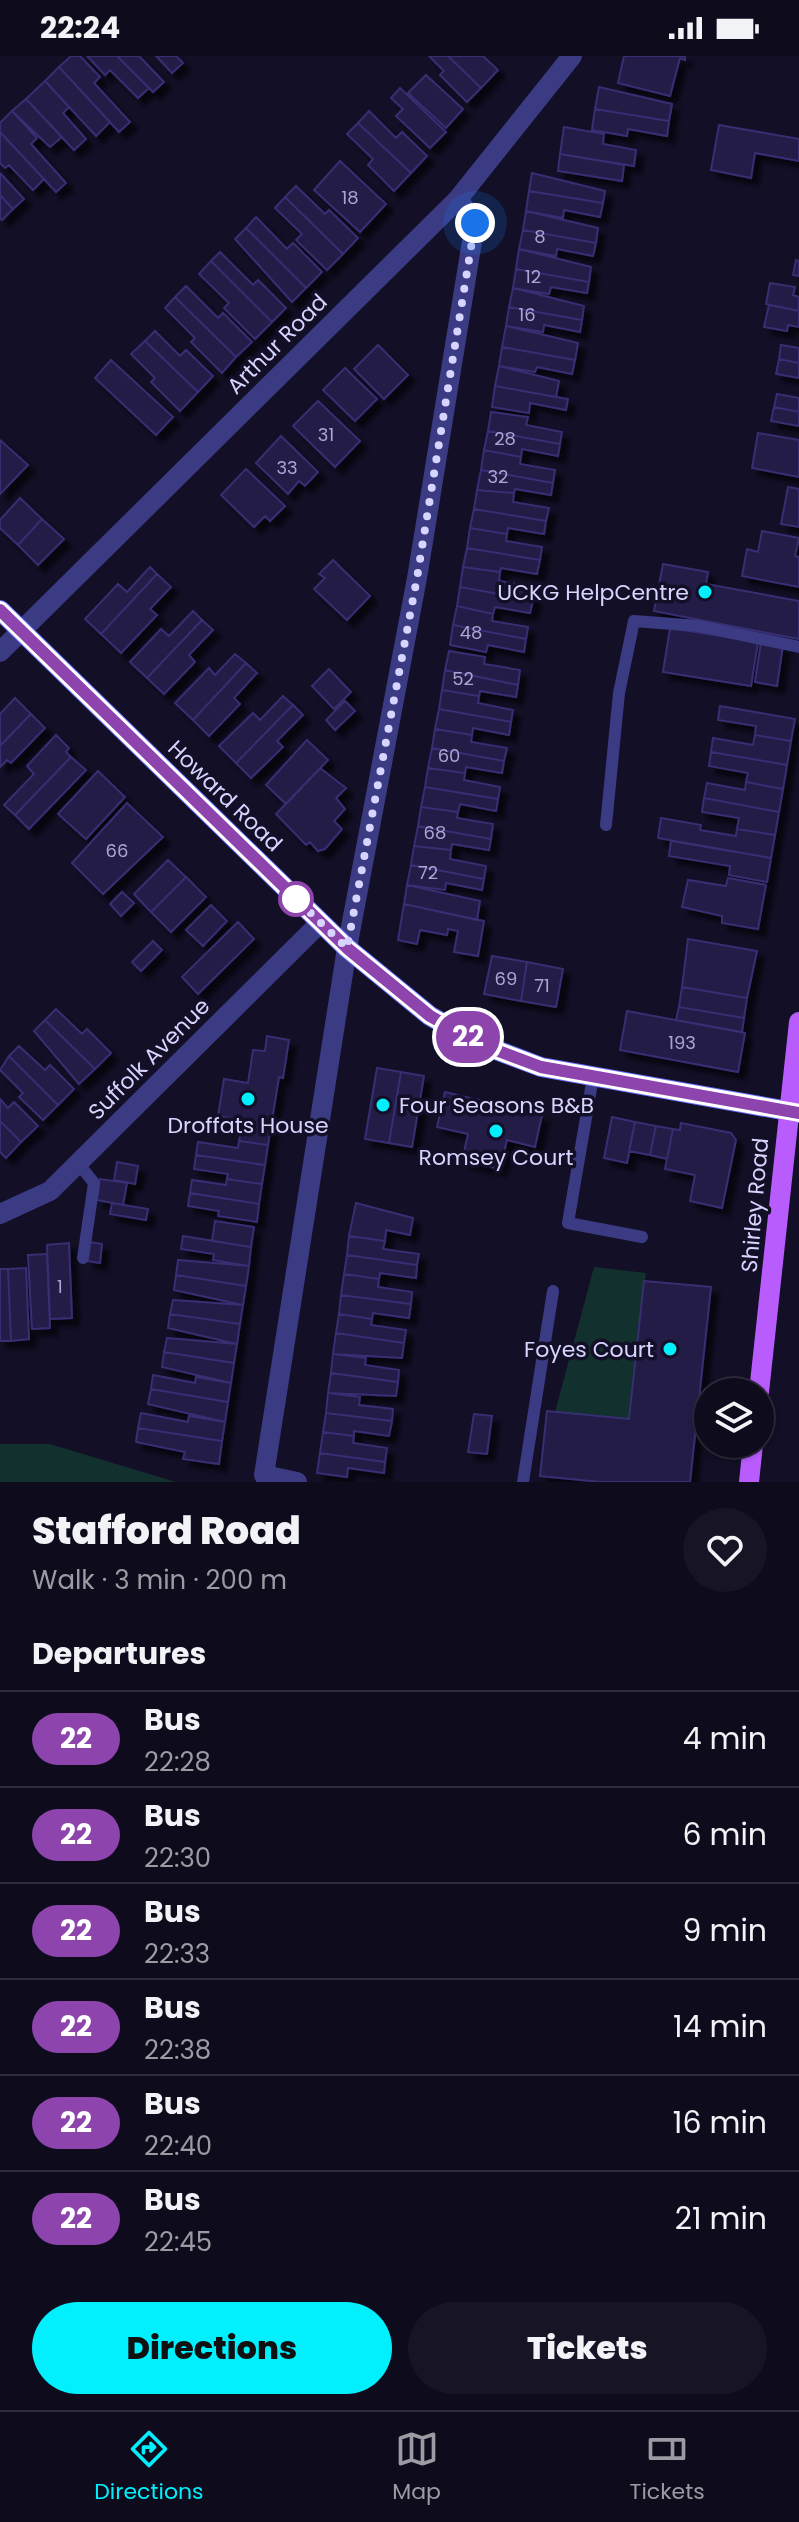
<!DOCTYPE html>
<meta charset="utf-8">
<style>
:root{--surface:#0e0b1c;--page:#171425;--text:#f1f3f6;--muted:#9b9ba3;--line:#2e2b3b;--accent:#02f0fd}
body{margin:0;font-family:Poppins,sans-serif;background:var(--page);color:var(--text);height:100vh;display:flex;flex-direction:column;font-size:30px;white-space:nowrap}
*{box-sizing:border-box;margin:0}
p{font-size:26px;color:var(--muted)}
.icon{flex:none;width:44px;height:44px;fill:none;stroke:currentColor;stroke-width:2;stroke-linecap:round;stroke-linejoin:round}
.map{position:relative;height:1426px;overflow:hidden}
.side{display:flex;flex-direction:column;background:var(--surface);flex:1}
.side>*{flex:none}
.badge{padding:0 16px;border-radius:26px;font-size:28px;line-height:52px}
.tools{position:absolute;left:694px;top:1322px;display:grid;gap:16px}
.tools a{display:grid;place-items:center;width:80px;height:80px;border-radius:50%;background:var(--surface);box-shadow:0 2px 6px #0004,0 0 0 2px var(--line);font-size:40px}
.you{position:absolute;width:40px;height:40px;margin:-20px;border:6px solid #fff;border-radius:50%;background:#1a73e8;box-shadow:0 0 0 12px #1a73e833}
.map>.badge{position:absolute;translate:-50% -50%;box-shadow:0 0 0 4px #fff}
h2{padding:0 32px;font-size:30px;line-height:72px}
.round{display:grid;place-items:center;flex:none;width:84px;height:84px;border-radius:42px;background:var(--page)}
.head{display:flex;align-items:center;justify-content:space-between;height:136px;padding:0 32px}
h1{font-size:38px;font-weight:800;line-height:60px}
.button{display:flex;gap:16px;margin-top:auto;padding:16px 32px}
.button a{flex:1;height:92px;border-radius:48px;background:var(--accent);color:#111;font-size:32px;font-weight:800;line-height:92px;text-align:center}
.button a+a{background:var(--page);color:var(--text)}
ul{padding:0;list-style:none}
li{display:flex;align-items:center;gap:24px;height:96px;padding:0 32px;border-top:2px solid var(--line)}
li div{flex:1}
li b{display:block;font-size:30px}
li em{font-style:normal}
li .badge{min-width:88px;font-weight:700;text-align:center}
.status{display:flex;justify-content:space-between;align-items:center;height:56px;padding:0 40px;background:var(--surface);direction:ltr}
.status svg{height:22px;fill:currentColor}
.dock{display:flex;justify-content:space-around;align-items:center;height:112px;border-top:2px solid var(--line);background:var(--surface);font-size:22px;color:var(--muted)}
.dock a{display:grid;justify-items:center;gap:4px}
.dock .selected{color:var(--accent)}
.map>svg:first-child{display:block}
</style>
<div class="status"><b>22:24</b><svg viewBox="0 0 49 12"><path d="M0 12V9h3v3zM5 12V6h3v6zM10 12V3h3v9zM15 12V0h3v12zM26 1h20v11H26zM47 4h2v5h-2z"/></svg></div>
<div class="map">
<svg width="799" height="1426" viewBox="0 0 799 1426">
<defs>
<filter id="shadow"><feDropShadow dx="7" dy="7" stdDeviation="2" flood-color="#0009"/></filter>
</defs>
<rect width="100%" height="100%" fill="#120f26"/>
<path fill="#12302d" d="M594 1211 646 1217 629 1363 555 1356Z
M0 1388H50L176 1426H0Z"/>
<path fill="#221b47" stroke="#382e72" stroke-width="2" filter="url(#shadow)" d="M71 0H80L100 21 94 27 130 66 119 76 59 11Z
M87 0H117L149 32 138 42 110 14 105 19Z
M117 0H139L164 26 153 36Z
M156 0H176L183 7 172 17Z
M429 0H448L481 32 467 46 440 19 444 15Z
M448 0H483L498 14 481 32Z
M624 0H685V4L680 2 670 40 618 27Z
M59 11 110 66 96 80 45 25Z
M426 19 463 53 446 72 408 37Z
M45 25 69 51 63 57 86 83 74 94 26 43Z
M599 31 672 48 669 65 595 53Z
M400 32 446 76 430 92 396 60 403 53 391 42Z
M26 43 62 81 50 91 12 55Z
M595 53 669 65 667 80 628 73 627 80 592 74Z
M12 55 37 82 31 88 66 127 56 136 0 76V67Z
M369 55 396 82 402 76 427 100 411 117 358 67Z
M358 67 411 117 394 135 368 109 373 103 347 78Z
M719 69 799 83V105L755 97 751 122 711 114Z
M564 71 604 78 603 88 636 94 634 110 560 98Z
M0 76 44 123 33 134 9 109 5 112 0 107Z
M560 98 624 109 622 125 558 115Z
M340 105 386 148 360 176 314 134Z
M0 117 24 143 13 153 0 139Z
M532 117 605 135 603 147 529 135Z
M296 130 325 158 329 154 358 182 343 198 285 141Z
M529 135 603 147 600 161 564 154 563 162 526 155Z
M0 139 13 153 2 164 0 162Z
M285 141 343 198 327 214 296 184 302 178 275 152Z
M526 155 598 172 596 187 523 174Z
M256 161 287 193 293 187 322 216 306 232 246 172Z
M246 172 306 232 292 246 235 183Z
M523 174 596 187 593 200 557 193 556 200 519 193Z
M519 193 591 211 589 226 516 213Z
M220 196 253 229 258 224 286 252 272 266 211 205Z
M796 204 799 205V220L793 219Z
M211 205 272 266 255 283 224 252 229 247 199 218Z
M516 213 589 226 587 237 551 231 549 238 513 232Z
M770 227 795 231 793 239 799 241V255L766 248Z
M186 230 218 262 223 257 252 286 236 301 175 241Z
M513 232 584 250 582 264 509 251Z
M175 241 236 301 222 317 191 286 195 282 165 252Z
M769 249 799 255V271L788 269 787 275 764 271Z
M509 251 582 264 580 276 544 269 543 276 506 270Z
M506 270 578 287 575 304 502 291Z
M155 275 180 300 186 294 213 320 198 336 145 285Z
M145 285 198 336 180 355 151 326 155 322 131 298Z
M378 289 408 319 384 343 354 313Z
M781 289 799 292V307L779 303Z
M502 291 575 304 572 318 537 311 535 316 499 310Z
M779 303 799 307V322L776 318Z
M111 304 173 361 156 379 95 322Z
M499 310 559 325 556 341 495 330Z
M345 312 377 343 355 365 323 334Z
M495 330 568 343 566 354 530 347 529 357 492 351Z
M777 338 799 342V356L774 351Z
M318 345 360 385 335 411 293 370Z
M774 351 799 356V370L771 365Z
M491 356 528 361 526 369 562 376 560 388 488 375Z
M488 375 560 388 558 400 522 393 521 401 484 394Z
M758 377 799 384V421L752 412Z
M281 380 318 416 305 430 299 425 288 438 256 407Z
M0 384 28 409 0 438Z
M484 394 521 401 520 408 555 414 553 427 481 414Z
M246 413 285 450 270 465 265 460 254 471 221 439Z
M481 414 553 427 551 439 515 433 514 437 477 434Z
M788 431 799 433V471L781 468Z
M477 434 514 437 513 446 549 452 546 465 474 453Z
M20 442 42 463 18 489 0 472V464Z
M474 453 546 465 544 478 508 472 507 478 470 472Z
M42 463 64 483 38 509 18 489Z
M470 472 507 478 506 485 542 491 540 504 467 492Z
M762 475 799 482 795 500 799 501V531L742 520 747 493 758 496Z
M467 492 540 504 537 518 501 512 500 516 463 511Z
M333 504 370 540 347 564 314 533 325 522 319 518Z
M663 508 708 516 706 528 799 545V583L654 555Z
M150 511 157 518 101 578 85 563 118 528 127 536Z
M463 511 500 516 499 525 535 531 533 544 460 531Z
M157 518 171 531 150 553 157 559 121 597 101 578Z
M460 531 533 544 530 557 495 551 493 558 457 550Z
M457 550 493 558 492 565 528 571 526 583 453 569Z
M193 555 202 564 147 622 130 606 161 573 169 580Z
M202 564 213 574 189 599 195 606 164 638 147 622Z
M453 569 526 583 524 596 488 589 486 596 450 589Z
M670 572 758 586 751 630 663 616Z
M761 586 783 589 777 630 755 626Z
M449 595 485 601 484 608 520 614 518 629 445 614Z
M235 598 246 607 193 664 175 647 209 612 215 619Z
M246 607 257 617 234 642 240 648 209 680 193 664Z
M329 613 351 636 334 653 312 630Z
M445 614 518 629 516 641 480 635 479 640 442 634Z
M442 634 479 640 478 647 513 654 511 666 439 653Z
M283 640 293 649 236 707 219 690 253 657 260 664Z
M15 642 31 658 0 690V658Z
M345 645 355 655 335 674 326 664Z
M293 649 303 659 277 685 283 691 251 722 236 707Z
M720 650 795 663 791 685 755 679 756 670 718 664Z
M439 653 511 666 509 679 473 672 472 679 435 673Z
M31 658 45 672 11 707 7 704 0 711V690Z
M435 673 472 679 471 686 507 692 504 705 432 692Z
M56 679 69 692 66 696 71 701 15 759 4 749 34 718 27 710Z
M755 679 791 685 787 709 711 696 713 682 753 689Z
M307 684 328 704 286 748 266 729Z
M432 692 504 705 502 717 466 711 465 717 428 712Z
M711 696 787 709 783 733 746 726 748 717 709 710Z
M71 701 86 714 29 773 15 759Z
M320 712 346 732 336 742 345 753 334 765 342 773 325 793 318 795 310 786 306 789 276 758Z
M428 712 465 717 464 724 500 731 498 743 425 731Z
M98 715 125 741 86 783 58 758Z
M746 726 783 733 779 756 704 742 707 727 745 734Z
M425 731 498 743 496 755 460 748 458 756 421 751Z
M704 742 779 756 775 779 737 773 739 762 702 756Z
M127 747 163 781 103 838 72 807Z
M421 751 458 756 457 762 493 768 491 783 418 770Z
M661 762 701 769 700 774 736 780 737 773 775 779 771 802 658 782Z
M418 770 491 783 489 794 452 788 451 794 414 790Z
M671 785 771 802 767 826 729 819 730 810 669 800Z
M414 790 451 794 450 803 486 810 484 823 411 809Z
M168 804 186 821 151 856 134 838Z
M411 809 484 823 482 834 446 827 445 834 407 829Z
M186 821 206 841 171 876 151 856Z
M728 822 766 829 758 873 722 867V860L682 851 688 824 726 830Z
M407 829 480 845 477 864 404 848Z
M122 836 134 847 121 860 110 848Z
M404 848 484 865 478 900 454 896 458 875 448 873 447 879 420 874 417 888 398 884Z
M211 849 227 865 203 890 186 874Z
M238 866 254 883 198 938 182 921Z
M688 883 757 895 747 942 682 931Z
M153 885 162 894 141 915 132 906Z
M492 900 527 906 521 945 484 938Z
M527 906 563 913 556 951 521 945Z
M682 931 747 942 744 962 679 951Z
M679 951 744 962 742 976 676 964Z
M56 953 82 978 87 973 111 997 95 1013 45 964Z
M627 955 745 977 738 1016 620 994Z
M45 964 95 1013 79 1028 34 975Z
M267 980 289 984 283 1022 279 1021 268 1089 239 1085 242 1070 252 1071 253 1065 218 1060 224 1023 248 1027 253 994 265 995Z
M19 990 45 1014 50 1009 74 1033 58 1049 9 1000Z
M9 1000 58 1049 43 1064 19 1041 23 1037 0 1014Z
M377 1012 401 1016 389 1087 365 1083Z
M401 1016 424 1020 412 1091 389 1087Z
M445 1036 542 1059 535 1091 507 1084 500 1113 462 1105 468 1078 437 1071Z
M0 1043 8 1052 14 1046 38 1070 21 1086 0 1065Z
M612 1061 635 1066 627 1107 604 1102Z
M0 1065 21 1086 6 1102 0 1096Z
M635 1066 656 1070 650 1099 629 1095Z
M681 1067 731 1077 736 1084 722 1152 690 1145 695 1119 665 1113 673 1073 680 1074Z
M656 1070 673 1073 667 1103 650 1099Z
M239 1085 268 1089 265 1109 196 1099 198 1086 238 1092Z
M196 1099 265 1109 262 1128 227 1123 228 1118 194 1113Z
M117 1106 138 1110 135 1128 114 1124Z
M100 1123 127 1127 123 1149 97 1144Z
M227 1123 262 1128 259 1148 190 1137 192 1124 226 1129Z
M190 1137 259 1148 257 1166 218 1160 219 1155 188 1150Z
M112 1147 148 1153 146 1164 110 1158Z
M356 1147 413 1162 410 1179 386 1174 385 1185 349 1180Z
M215 1165 254 1171 251 1191 212 1185Z
M183 1180 251 1191 249 1210 213 1204 214 1198 181 1193Z
M349 1180 385 1185 383 1193 419 1198 417 1209 347 1199Z
M90 1186 102 1188 100 1207 87 1205Z
M69 1187 72 1262 50 1263 47 1189Z
M47 1198 50 1272 32 1273 28 1199Z
M347 1199 417 1209 416 1222 380 1217 379 1223 344 1218Z
M178 1204 249 1210 246 1230 176 1219Z
M26 1212 29 1283 11 1285 8 1213Z
M0 1213H8L11 1285H0Z
M344 1218 379 1223 378 1231 412 1236 411 1248 341 1239Z
M176 1219 246 1230 243 1249 174 1234Z
M644 1225 711 1231 690 1426H601L540 1420 547 1355 629 1363Z
M341 1239 411 1248 409 1262 373 1257 372 1263 339 1258Z
M173 1244 243 1249 240 1268 170 1258Z
M170 1258 240 1268 237 1288 168 1272Z
M339 1258 372 1263 371 1269 406 1274 404 1287 336 1277Z
M336 1277 404 1287 402 1302 333 1298Z
M167 1282 237 1288 234 1307 164 1296Z
M164 1296 234 1307 231 1327 162 1311Z
M333 1298 366 1302 365 1309 399 1314 398 1326 331 1317Z
M331 1317 398 1326 396 1340 328 1337Z
M153 1319 195 1327 196 1321 231 1327 228 1346 151 1333Z
M151 1333 228 1346 225 1366 148 1348Z
M328 1337 360 1341 359 1349 393 1353 392 1365 326 1357Z
M141 1357 188 1366 189 1360 225 1366 222 1385 138 1372Z
M326 1357 392 1365 389 1380 354 1375V1380L323 1376Z
M474 1358 492 1360 487 1398 468 1396Z
M138 1372 222 1385 219 1408 183 1403 185 1396 136 1386Z
M323 1376 354 1380 353 1387 387 1392 385 1406 320 1397Z
M320 1397 385 1406 384 1417 348 1412 347 1421 317 1417Z"/>
<g fill="none" stroke-linecap="round" stroke-linejoin="round">
<path stroke="#3b3b84" stroke-width="12" d="M606 769 619 637 634 565 699 570 799 591
M593 1021 568 1167 642 1181
M78 1107 94 1127 83 1202
M523 1426 553 1235"/>
<path stroke="#3b3b84" stroke-width="20" d="M0 596 458 143 572 0
M0 1158 50 1135 320 867
M297 1426 264 1419 347 892 417 522 475 167 458 143"/>
<path stroke="#6c70fe" stroke-width="20" d="M0 554 347 892 430 960 480 988 541 1011 799 1057"/>
<path stroke="#b95cfe" stroke-width="20" d="M759 1336 799 966
M749 1426 753 1388"/>
</g>
<g fill="none" stroke-linecap="round" stroke-linejoin="round">
<defs>
<path id="line" d="M0 554 347 892 430 960 480 988 541 1011 799 1057"/>
</defs>
<use href="#line" stroke="#fff" stroke-width="18"/>
<use href="#line" stroke="#8e44ad" stroke-width="12"/>
<path stroke="#d7d4ff" stroke-width="8" stroke-dasharray="0 14.4" d="M296 843 293 840 347 892 417 522 475 167"/>
</g>
<g fill="#02f0fd" stroke="#120f26" stroke-width="3">
<circle cx="705" cy="536" r="8"/>
<circle cx="248" cy="1043" r="8"/>
<circle cx="383" cy="1049" r="8"/>
<circle cx="496" cy="1075" r="8"/>
<circle cx="670" cy="1293" r="8"/>
</g>
<circle fill="#fff" stroke="#8e44ad" stroke-width="4" cx="296" cy="843" r="16"/>
<g text-anchor="middle" dominant-baseline="central" stroke-width="7" stroke-linejoin="round" paint-order="stroke">
<g font-size="18" fill="#aaa6d1">
<text x="350" y="141">18</text>
<text x="540" y="180">8</text>
<text x="533" y="220">12</text>
<text x="527" y="258">16</text>
<text x="326" y="378">31</text>
<text x="505" y="382">28</text>
<text x="287" y="411">33</text>
<text x="498" y="420">32</text>
<text x="471" y="576">48</text>
<text x="463" y="622">52</text>
<text x="449" y="699">60</text>
<text x="435" y="776">68</text>
<text x="117" y="794">66</text>
<text x="428" y="816">72</text>
<text x="506" y="922">69</text>
<text x="542" y="929">71</text>
<text x="682" y="986">193</text>
<text x="60" y="1230">1</text>
</g>
<g font-size="22" fill="#d7d4ff" stroke="#120f26">
<text transform="translate(277 288) rotate(-45)">Arthur Road</text>
<text transform="translate(225 740) rotate(44)">Howard Road</text>
<text transform="translate(149 1003) rotate(-45)">Suffolk Avenue</text>
<text transform="translate(755 1149) rotate(-85)">Shirley Road</text>
</g>
<g font-size="22" fill="#d7d4ff" stroke="#120f26" text-anchor="end">
<text x="689" y="536">UCKG HelpCentre</text>
<text x="399" y="1049" text-anchor="start">Four Seasons B&amp;B</text>
<text x="248" y="1069" text-anchor="middle">Droffats House</text>
<text x="496" y="1101" text-anchor="middle">Romsey Court</text>
<text x="654" y="1293">Foyes Court</text>
</g>
</g>
</svg>
<div class="tools">
<a><svg class="icon" aria-label="layers" viewBox="0 0 24 24"><path d="M12 4l9 5-9 5-9-5zM3 14l9 5 9-5"/></svg></a>
</div>
<div class="you" style="left:475px;top:167px"></div>
<b class="badge" style="left:468px;top:981px;background:#8e44ad;color:#fff">22</b>
</div>
<section class="side">
<div class="head"><div><h1>Stafford Road</h1><p>Walk · 3 min · 200 m</p></div><a class="round"><svg class="icon" aria-label="heart" viewBox="0 0 24 24"><path d="M12 20l-8-8c-3-5 5-10 8-4 3-6 11-1 8 4z"/></svg></a></div>
<h2>Departures</h2>
<ul>
<li><span class="badge" style="background:#8e44ad;color:#fff">22</span><div><b>Bus</b><p>22:28</p></div><em>4 min</em></li>
<li><span class="badge" style="background:#8e44ad;color:#fff">22</span><div><b>Bus</b><p>22:30</p></div><em>6 min</em></li>
<li><span class="badge" style="background:#8e44ad;color:#fff">22</span><div><b>Bus</b><p>22:33</p></div><em>9 min</em></li>
<li><span class="badge" style="background:#8e44ad;color:#fff">22</span><div><b>Bus</b><p>22:38</p></div><em>14 min</em></li>
<li><span class="badge" style="background:#8e44ad;color:#fff">22</span><div><b>Bus</b><p>22:40</p></div><em>16 min</em></li>
<li><span class="badge" style="background:#8e44ad;color:#fff">22</span><div><b>Bus</b><p>22:45</p></div><em>21 min</em></li>
</ul>
<div class="button"><a>Directions</a><a>Tickets</a></div>
</section>
<nav class="dock">
<a class="selected"><svg class="icon" aria-label="directions" viewBox="0 0 24 24"><path d="M12 3l9 9-9 9-9-9zM9 14v-3h6M13 9l2 2-2 2"/></svg>Directions</a>
<a><svg class="icon" aria-label="map" viewBox="0 0 24 24"><path d="M3 6l6-2 6 2 6-2v14l-6 2-6-2-6 2zM9 4v14M15 6v14"/></svg>Map</a>
<a><svg class="icon" aria-label="tickets" viewBox="0 0 24 24"><path d="M3 7h18v10H3zM15 7v10"/></svg>Tickets</a>
</nav>
